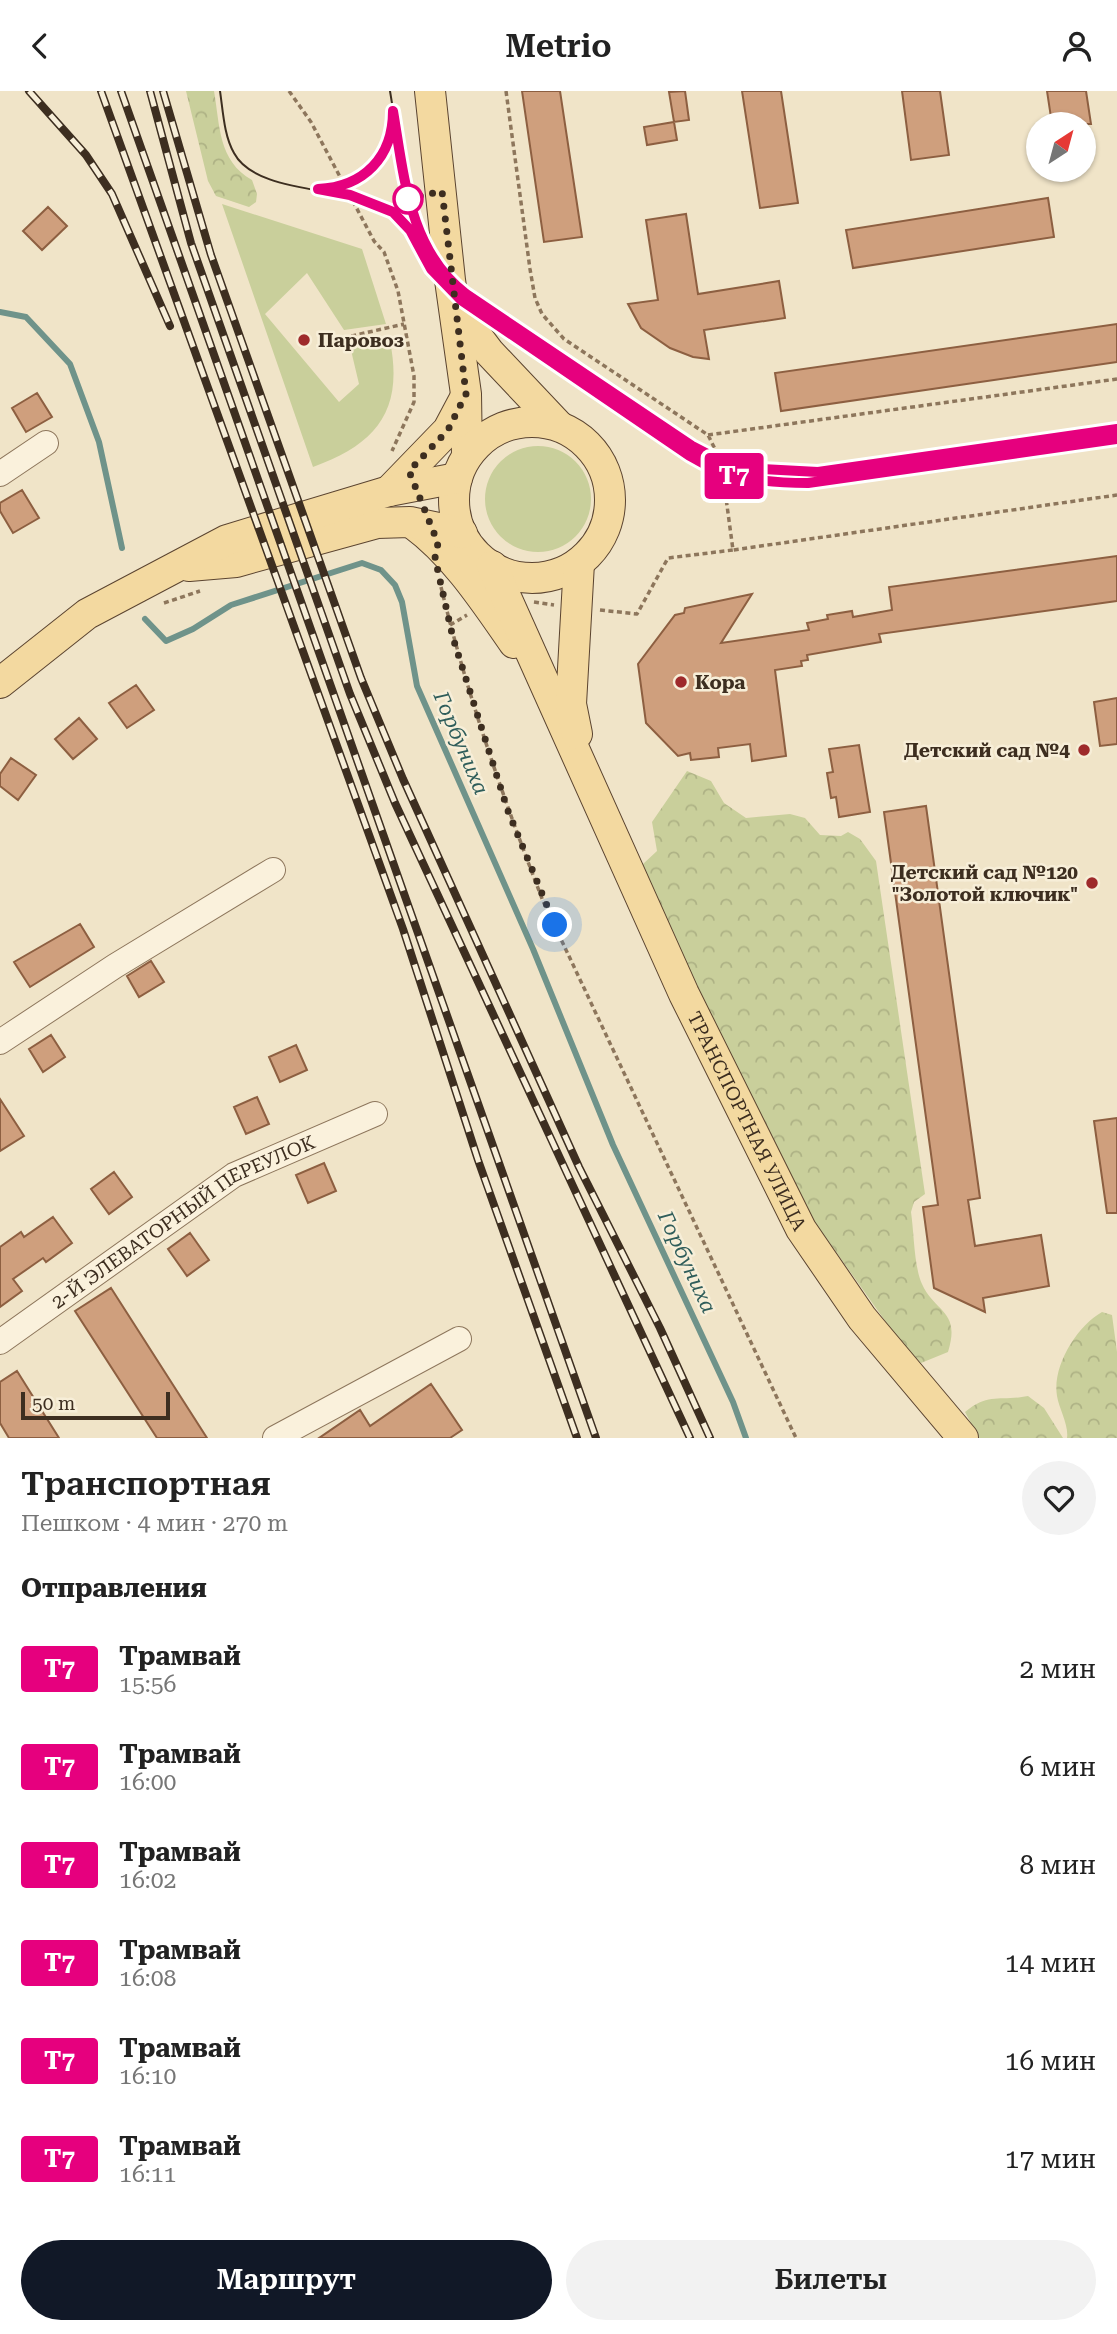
<!DOCTYPE html>
<html lang="ru">
<meta charset="utf-8">
<style>
:root{--surface:#fff;--page:#f2f2f2;--text:#222;--muted:#767676;--accent:#111827}
body{margin:0;font-family:"Roboto Serif",serif;background:var(--page);color:var(--text);height:100vh;display:flex;flex-direction:column;font-size:26px;white-space:nowrap}
*{box-sizing:border-box;margin:0}
p{font-size:23px;color:var(--muted)}
.icon{flex:none;width:38px;height:38px;fill:none;stroke:currentColor;stroke-width:2;stroke-linecap:round;stroke-linejoin:round}
.map{position:relative;height:1347px;overflow:hidden}
.sheet{display:flex;flex-direction:column;background:var(--surface);flex:1}
.sheet>*{flex:none}
.badge{padding:0 14px;border-radius:5px;font-size:24px;line-height:46px}
.needle{width:46px;rotate:36deg}
.fabs{position:absolute;left:1026px;top:21px;display:grid;gap:14px}
.fabs a{display:grid;place-items:center;width:70px;height:70px;border-radius:50%;background:var(--surface);box-shadow:0 2px 5px #0004;font-size:35px}
.scale{position:absolute;left:21px;bottom:18px;width:149px;box-sizing:border-box;padding-left:7px;border:4px solid #3d2e20;border-top:0;font-size:19px;line-height:24px;white-space:nowrap;color:#3d2e20;-webkit-text-stroke:5px #f7eed8;paint-order:stroke}
.you{position:absolute;width:35px;height:35px;margin:-18px;border:5px solid #fff;border-radius:50%;background:#1a73e8;box-shadow:0 0 0 10px #1a73e833}
.map>.badge{position:absolute;translate:-50% -50%;box-shadow:0 0 0 4px #fff}
h2{padding:0 21px;font-size:26px;line-height:63px}
.round{display:grid;place-items:center;flex:none;width:74px;height:74px;border-radius:37px;background:var(--page)}
.summary{display:flex;align-items:center;justify-content:space-between;height:119px;padding:0 21px}
h1{font-size:33px;font-weight:600;line-height:52px}
.button{display:flex;gap:14px;margin-top:auto;padding:14px 21px}
.button a{flex:1;height:80px;border-radius:42px;background:var(--accent);color:#fff;font-size:28px;font-weight:600;line-height:80px;text-align:center}
.button a+a{background:var(--page);color:var(--text)}
ul{padding:0;list-style:none}
li{display:flex;align-items:center;gap:21px;height:98px;padding:0 21px}
li div{flex:1}
li b{display:block;font-size:26px}
li em{font-style:normal}
li .badge{min-width:77px;font-weight:700;text-align:center}
header{display:flex;justify-content:space-between;align-items:center;height:91px;padding:0 21px;background:var(--surface);font-size:32px;font-weight:600}
.map>svg:first-child{display:block}
</style>
<header><svg class="icon" aria-label="back" viewBox="0 0 24 24"><path d="M15 5l-7 7 7 7"/></svg>Metrio<svg class="icon" aria-label="person" viewBox="0 0 24 24"><circle cx="12" cy="8" r="4"/><path d="M4 21q1-7 8-7t8 7"/></svg></header>
<div class="map">
<svg width="1117" height="1347" viewBox="0 0 1117 1347">
<defs>
<pattern id="forest-crowns" width="20" height="18" patternUnits="userSpaceOnUse" patternTransform="scale(1.75)"><rect width="20" height="18" fill="#c9cf9b"/><path d="M2 6a3 3 0 1 1 6 0M12 15a3 3 0 1 1 6 0" fill="none" stroke="#aeb285"/></pattern>
</defs>
<rect width="100%" height="100%" fill="#f0e4c8"/>
<path fill="#c9cf9b" d="M222 113 362 158 386 233 344 239 307 182 265 223 339 311 359 293 350 255 390 250C404 320 376 353 313 376Z
M485 408a53 53 0 1 1 106 0a53 53 0 1 1-106 0Z"/>
<path fill="url(#forest-crowns)" d="M186 0H214C220 34 218 70 252 89L257 103 256 111 249 116 216 105 208 90Z
M687 680 711 690 724 712 746 727 790 723 805 727 820 744 841 745 848 741 860 748 876 770 925 1103 914 1111 911 1121C914 1141 914 1176 922 1193 935 1222 961 1219 948 1261L921 1272 903 1255 809 1123 778 1065 644 784 643 773 657 760 652 731Z
M1102 1221 1112 1224 1117 1261V1347H1067C1069 1334 1059 1318 1057 1305 1052 1275 1077 1235 1102 1221Z
M1028 1305 1044 1317 1063 1347H979L965 1321C990 1301 999 1311 1028 1305Z"/>
<g fill="none" stroke-linecap="round" stroke-linejoin="round">
<path stroke="#6f938a" stroke-width="6" d="M0 221 26 226 70 273 99 351 122 457
M145 528 166 550 193 538 231 514 362 472 381 479 395 494 402 511 417 595 533 858 613 1054 733 1311 746 1347"/>
</g>
<path fill="#cf9f7d" stroke="#8d5f41" stroke-width="2" d="M522 0H560L582 146 544 151Z
M685 0 689 29 674 31 669 1Z
M742 0H781L798 112 760 117Z
M902 0H940L949 64 911 69Z
M1047 0H1086L1091 33H1052Z
M674 31 677 49 647 54 644 36Z
M1048 107 1054 146 853 177 846 139Z
M48 116 67 135 42 159 23 140Z
M686 123 698 203 779 190 785 227 704 239 709 268 693 266 670 257 641 237 628 213 658 209 646 129Z
M1117 233V271L781 320 775 282Z
M37 302 52 326 26 341 12 317Z
M22 399 39 427 13 442 0 420V412Z
M1117 465V510L879 543 881 551 807 564 808 569 801 570 802 575 775 579 786 665 752 670 750 653 718 657 719 666 691 669 690 662 678 665 646 632 638 573 675 524 684 522 685 517 752 503 721 552 809 539 807 532 828 528 827 524 852 520 853 526 892 519 889 496Z
M136 594 154 619 127 637 109 612Z
M1117 607V653L1100 655 1094 611Z
M79 627 97 648 73 668 55 648Z
M859 654 870 721 839 726 836 706 831 707 827 682 833 681 829 658Z
M11 667 36 684 18 709 0 695V683Z
M926 715 980 1107 968 1109 975 1155 1041 1144 1049 1195 983 1207 985 1221 934 1197 923 1116 938 1114 884 721Z
M80 833 94 856 30 896 14 871Z
M151 870 164 891 139 906 127 885Z
M51 944 65 966 43 981 29 958Z
M296 954 307 979 280 991 269 966Z
M257 1006 269 1033 246 1043 234 1016Z
M0 1008 24 1045 0 1060Z
M1117 1027V1122H1107L1094 1030Z
M324 1072 336 1100 308 1112 296 1084Z
M114 1081 132 1106 109 1123 91 1098Z
M53 1126 72 1152 46 1171 43 1167 13 1188 22 1200 0 1216V1156L21 1141 24 1146Z
M190 1142 209 1169 187 1185 168 1158Z
M111 1197 207 1347H157L75 1220Z
M17 1280 59 1347H9L0 1332V1291Z
M431 1293 462 1339 450 1347H319L360 1319 370 1335Z"/>
<g fill="none" stroke-linecap="round" stroke-linejoin="round">
<defs>
<g id="minor">
<path d="M0 383 46 352"/>
<path d="M0 951 115 875 273 779"/>
<path id="s1" d="M0 1251 234 1084 375 1023"/>
<path d="M275 1347 459 1248"/>
</g>
<g id="major">
<path d="M430 0 450 189 466 303 467 365"/>
<path d="M455 216 489 261 558 334"/>
<circle cx="532" cy="409" r="78"/>
<path d="M389 400 448 339 465 307"/>
<path d="M413 433C455 464 484 509 514 552"/>
<path d="M189 475 236 471 377 432 410 431 462 442"/>
<path id="s2" d="M492 475 684 903 801 1138 862 1227 963 1347"/>
<path d="M0 592 87 523 227 449 389 400 457 387"/>
<path d="M577 643 571 613 579 472"/>
</g>
</defs>
<use href="#minor" stroke="#8d765c" stroke-width="26"/>
<use href="#major" stroke="#5b4430" stroke-width="32"/>
<path stroke="#8d765c" stroke-width="3.5" stroke-dasharray="5 3.5" stroke-linecap="butt" d="M289 0 311 31 374 150 384 161 398 200 414 285V311L392 360
M506 0 530 178 535 207 542 223 564 248 708 344 721 370 733 459 1117 404
M343 247 404 233
M708 344 1117 288
M441 496C467 603 503 707 543 810L796 1347
M534 511 554 514
M164 512 200 500
M600 519 637 523 668 467 733 459
M450 534 467 524"/>
<use href="#minor" stroke="#faf1dc" stroke-width="24"/>
<use href="#major" stroke="#f3d9a0" stroke-width="30"/>
<path stroke="#3d2e20" stroke-width="2" d="M220 0C223 20 224 45 234 62 256 104 349 95 390 119 415 134 428 177 450 200L713 378 760 390 809 392 1117 348
M390 0 407 104 423 146
M329 98C364 94 387 67 392 34
M691 354C727 377 769 385 811 382"/>
<defs>
<path id="rail" d="M29 0 86 64 112 103 170 235
M101 0 403 838 478 1069 577 1347
M121 0 596 1347
M150 0 191 152 350 603 395 712 690 1347
M163 0 211 164 361 587 403 688 579 1076 660 1237 710 1347"/>
</defs>
<use href="#rail" stroke="#3d2e20" stroke-width="8"/>
<use href="#rail" stroke="#f7eed8" stroke-width="5" stroke-dasharray="16" stroke-linecap="butt"/>
</g>
<g fill="none" stroke-linecap="round" stroke-linejoin="round">
<defs>
<path id="line" d="M1117 338 818 381 744 377 721 370 692 355 466 203C409 159 404 85 393 20 393 66 364 96 318 98L350 104 393 121 410 139 431 178 461 209 690 365C727 388 766 392 808 392L1117 348"/>
</defs>
<use href="#line" stroke="#fff" stroke-width="16"/>
<use href="#line" stroke="#e6007e" stroke-width="10"/>
<path stroke="#3d2e20" stroke-width="7" stroke-dasharray="0 12.6" d="M408 108 442 100 466 303 448 339 409 380 438 452 435 467 453 547 508 720 555 834"/>
</g>
<circle fill="#fff" stroke="#e6007e" stroke-width="3.5" cx="408" cy="108" r="14"/>
<g fill="#9e2a2b" stroke="#f7eed8" stroke-width="2.5">
<circle cx="304" cy="249" r="7"/>
<circle cx="681" cy="591" r="7"/>
<circle cx="1084" cy="659" r="7"/>
<circle cx="1092" cy="792" r="7"/>
</g>
<g text-anchor="middle" dominant-baseline="central" stroke-width="5" stroke-linejoin="round" paint-order="stroke">
<g font-size="19" font-weight="bold" fill="#3d2e20" stroke="#f7eed8" text-anchor="start">
<text x="318" y="249">Паровоз</text>
<text x="695" y="591">Кора</text>
<text x="1070" y="659" text-anchor="end">Детский сад №4</text>
<text x="1078" y="781" text-anchor="end">Детский сад №120<tspan x="1078" dy="22">"Золотой ключик"</tspan></text>
</g>
<g font-size="19" fill="#3d2e20" stroke="#f7eed8">
<text stroke="none"><textPath href="#s2" startOffset="611">ТРАНСПОРТНАЯ УЛИЦА</textPath></text>
<text stroke="none"><textPath href="#s1" startOffset="220">2-Й ЭЛЕВАТОРНЫЙ ПЕРЕУЛОК</textPath></text>
</g>
<g font-size="21" font-style="italic" fill="#2f5d5a" stroke="#f7eed8">
<text transform="translate(461 652) rotate(67)">Горбуниха</text>
<text transform="translate(687 1171) rotate(65)">Горбуниха</text>
</g>
</g>
</svg>
<div class="fabs">
<a><svg class="needle" viewBox="-14 -14 28 28"><path d="M0-13l5 13h-10z" fill="#e53935"/><path d="M0 13l5-13h-10z" fill="#767676"/></svg></a>
</div>
<div class="scale">50 m</div>
<div class="you" style="left:555px;top:834px"></div>
<b class="badge" style="left:734px;top:385px;background:#e6007e;color:#fff">T7</b>
</div>
<section class="sheet">
<div class="summary"><div><h1>Транспортная</h1><p>Пешком · 4 мин · 270 m</p></div><a class="round"><svg class="icon" aria-label="heart" viewBox="0 0 24 24"><path d="M12 20l-8-8c-3-5 5-10 8-4 3-6 11-1 8 4z"/></svg></a></div>
<h2>Отправления</h2>
<ul>
<li><span class="badge" style="background:#e6007e;color:#fff">T7</span><div><b>Трамвай</b><p>15:56</p></div><em>2 мин</em></li>
<li><span class="badge" style="background:#e6007e;color:#fff">T7</span><div><b>Трамвай</b><p>16:00</p></div><em>6 мин</em></li>
<li><span class="badge" style="background:#e6007e;color:#fff">T7</span><div><b>Трамвай</b><p>16:02</p></div><em>8 мин</em></li>
<li><span class="badge" style="background:#e6007e;color:#fff">T7</span><div><b>Трамвай</b><p>16:08</p></div><em>14 мин</em></li>
<li><span class="badge" style="background:#e6007e;color:#fff">T7</span><div><b>Трамвай</b><p>16:10</p></div><em>16 мин</em></li>
<li><span class="badge" style="background:#e6007e;color:#fff">T7</span><div><b>Трамвай</b><p>16:11</p></div><em>17 мин</em></li>
</ul>
<div class="button"><a>Маршрут</a><a>Билеты</a></div>
</section>
